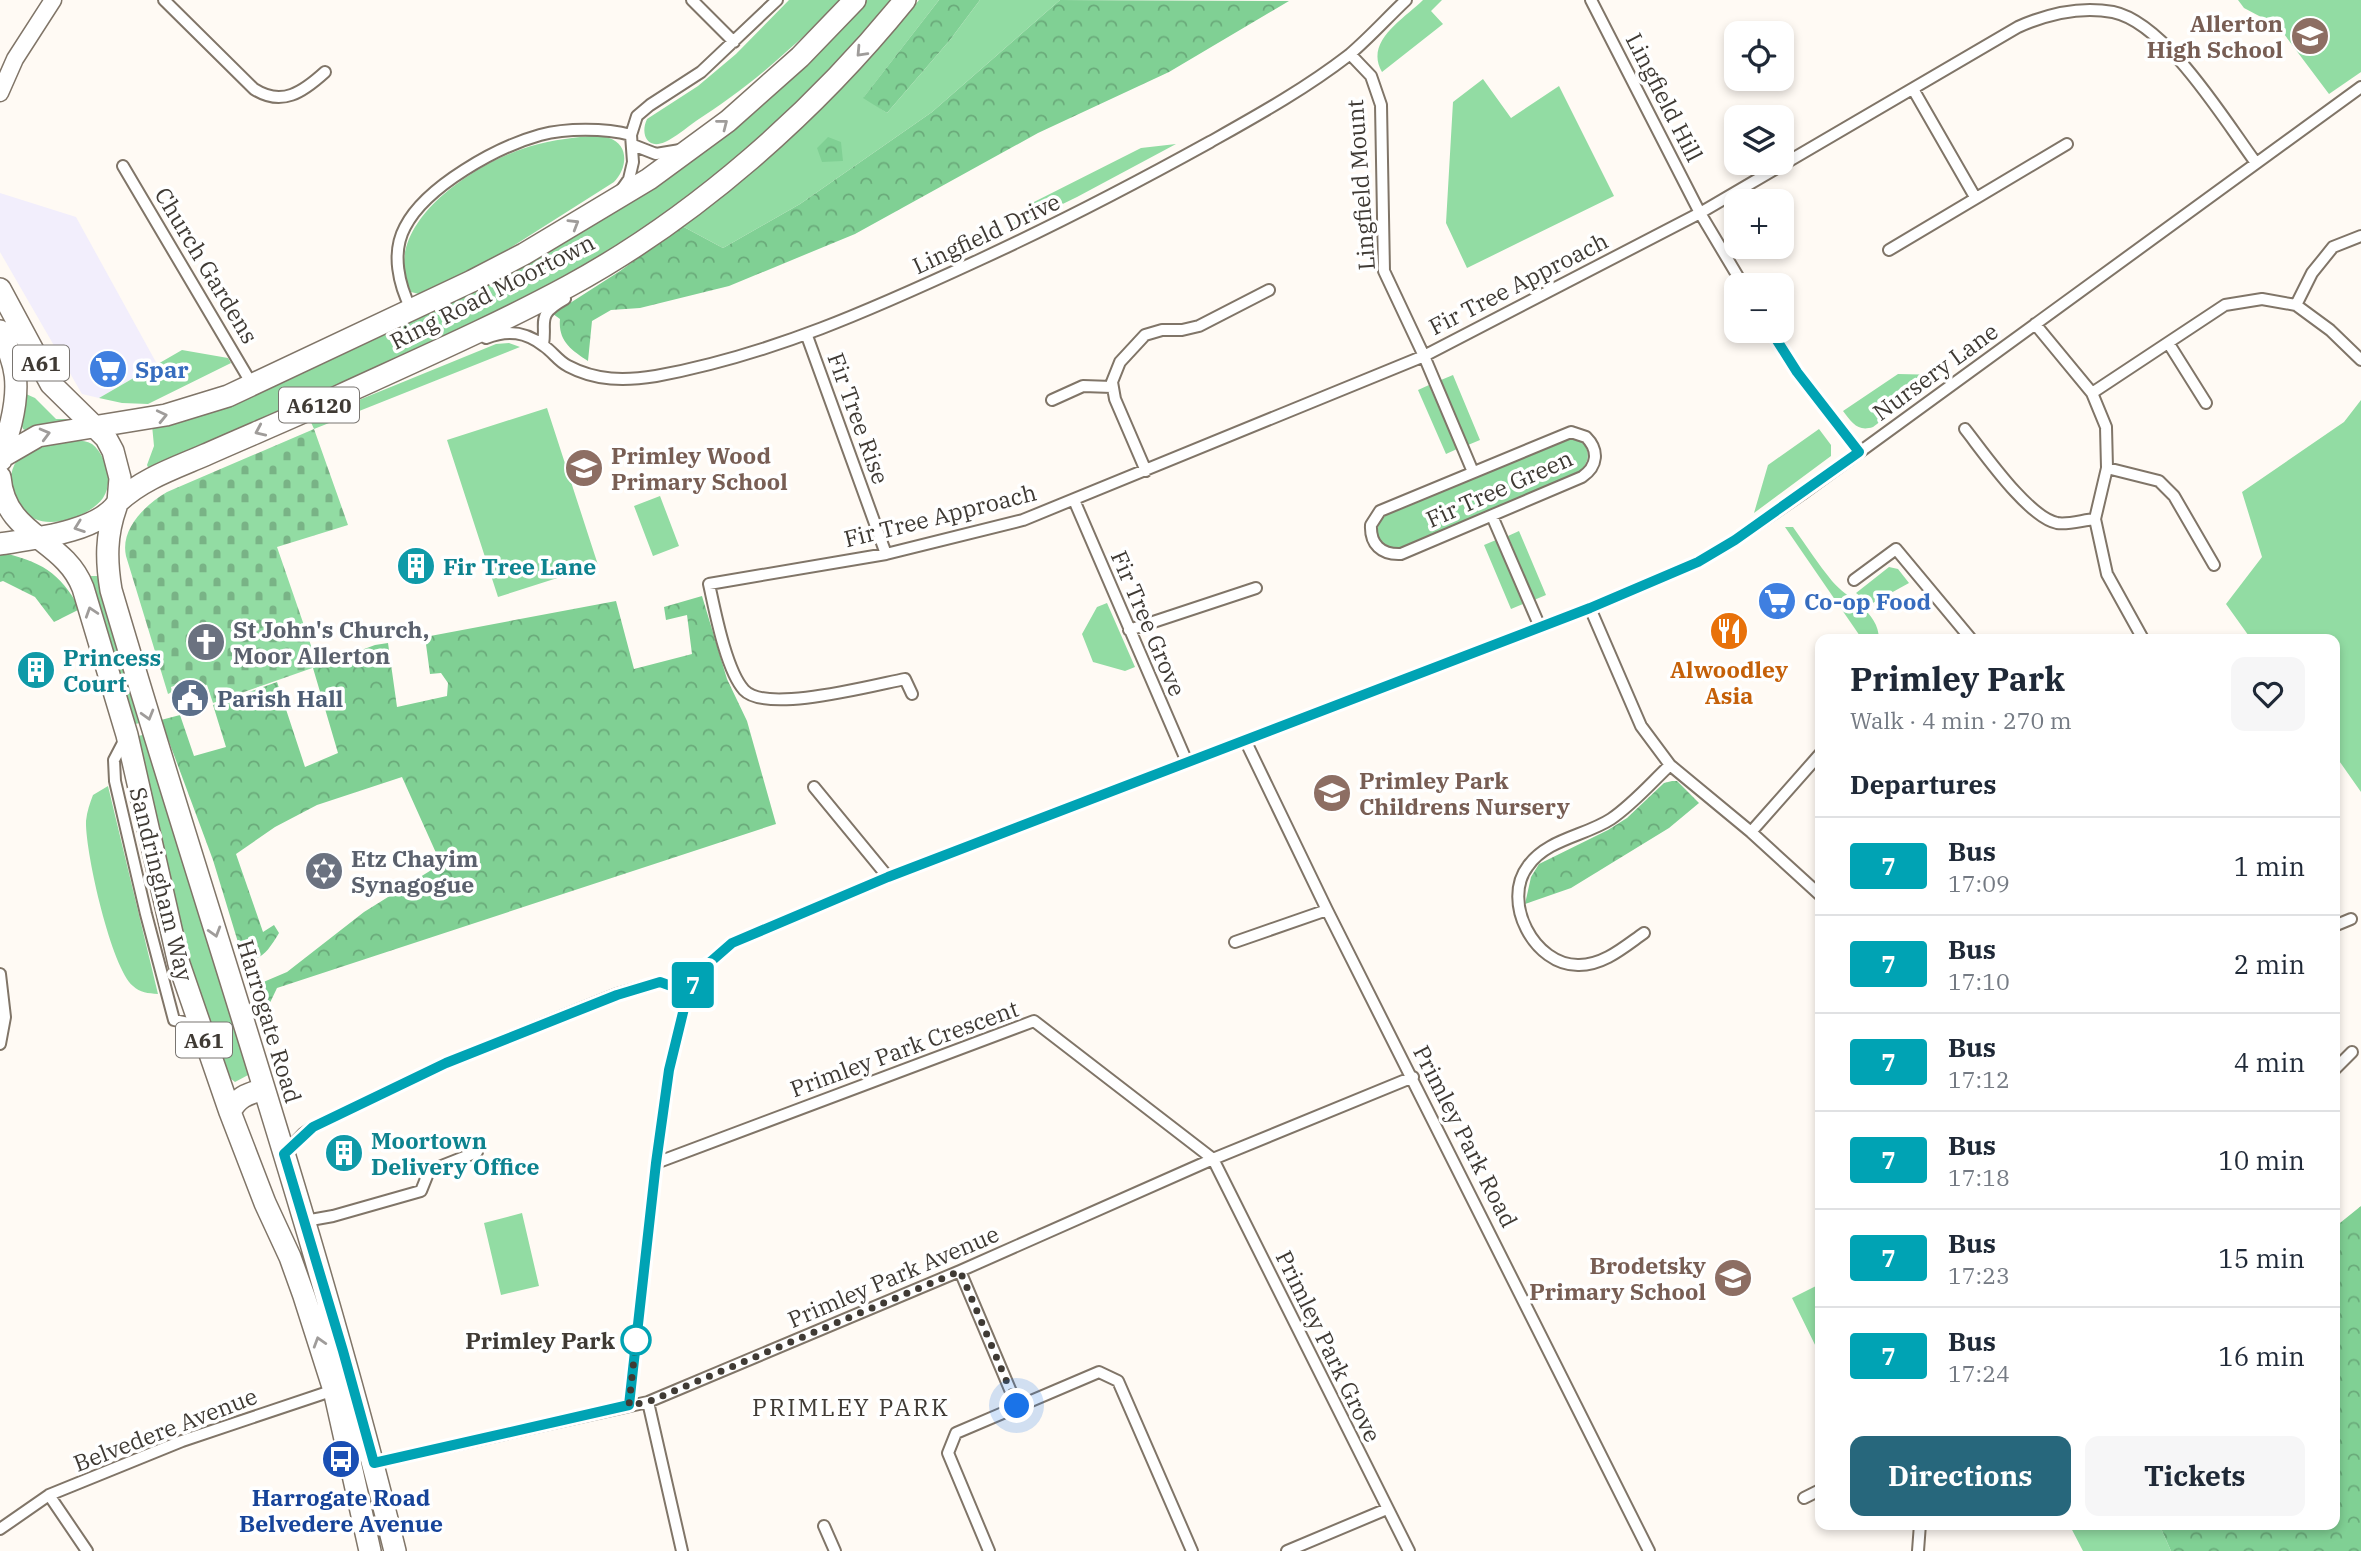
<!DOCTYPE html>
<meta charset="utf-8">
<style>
:root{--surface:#fff;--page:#f6f6f7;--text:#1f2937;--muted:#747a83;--line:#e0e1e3;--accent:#27677c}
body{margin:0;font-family:"IBM Plex Serif",serif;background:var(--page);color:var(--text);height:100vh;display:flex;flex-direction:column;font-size:26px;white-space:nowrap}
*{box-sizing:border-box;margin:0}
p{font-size:23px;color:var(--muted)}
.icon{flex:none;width:38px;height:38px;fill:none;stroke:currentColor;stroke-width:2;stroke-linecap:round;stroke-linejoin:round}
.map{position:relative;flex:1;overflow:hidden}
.panel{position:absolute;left:1815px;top:634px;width:525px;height:896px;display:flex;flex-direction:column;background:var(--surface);border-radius:14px;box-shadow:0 4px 10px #0003}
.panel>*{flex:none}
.badge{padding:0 14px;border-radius:5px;font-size:24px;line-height:46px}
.buttons{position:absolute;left:1724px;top:21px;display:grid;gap:14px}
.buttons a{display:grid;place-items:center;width:70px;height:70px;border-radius:14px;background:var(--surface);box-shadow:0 4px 10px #0003;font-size:35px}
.you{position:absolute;width:35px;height:35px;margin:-18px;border:5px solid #fff;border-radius:50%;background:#1a73e8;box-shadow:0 0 0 10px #1a73e833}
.map>.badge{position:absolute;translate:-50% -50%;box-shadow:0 0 0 4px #fff}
h2{padding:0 35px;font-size:26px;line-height:63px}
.round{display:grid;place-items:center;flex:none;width:74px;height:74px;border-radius:14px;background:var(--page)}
.overview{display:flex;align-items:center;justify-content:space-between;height:119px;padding:0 35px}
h1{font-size:33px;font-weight:800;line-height:52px}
.button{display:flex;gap:14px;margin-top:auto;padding:14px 35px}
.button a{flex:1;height:80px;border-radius:14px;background:var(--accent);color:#fff;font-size:28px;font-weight:800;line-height:80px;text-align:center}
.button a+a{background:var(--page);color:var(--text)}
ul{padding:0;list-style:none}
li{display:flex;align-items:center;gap:21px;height:98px;padding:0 35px;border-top:2px solid var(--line)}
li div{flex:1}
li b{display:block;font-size:26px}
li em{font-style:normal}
li .badge{min-width:77px;font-weight:700;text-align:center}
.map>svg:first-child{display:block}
</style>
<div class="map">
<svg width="2361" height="1551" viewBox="0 0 2361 1551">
<defs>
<pattern id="forest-crowns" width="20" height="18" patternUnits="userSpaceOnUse" patternTransform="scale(1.75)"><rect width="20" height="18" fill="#80d094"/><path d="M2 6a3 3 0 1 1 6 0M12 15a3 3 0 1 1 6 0" fill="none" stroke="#6aaa7a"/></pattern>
<pattern id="cemetery-stones" width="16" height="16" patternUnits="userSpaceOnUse" patternTransform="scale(1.75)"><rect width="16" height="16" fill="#92dca3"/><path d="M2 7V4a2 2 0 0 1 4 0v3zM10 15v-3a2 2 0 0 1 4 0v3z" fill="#79b386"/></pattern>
</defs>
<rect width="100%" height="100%" fill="#fffaf4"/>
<path fill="#f2eefc" d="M0 193 76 217 157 364 99 398 82 394 0 252Z"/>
<path fill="#92dca3" d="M789 0H841C824 19 805 35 786 52 759 77 727 101 696 121 686 128 676 137 665 142 647 150 640 134 647 119L698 86 736 54Z
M867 0H895L798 105 708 183 624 243 550 286 477 322 150 472 147 465 154 446 152 425 535 257 856 13Z
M919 0H939L864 97 887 113 950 40 980 0H1060L932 112 800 204 723 248 682 226 817 113 886 40Z
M1423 0H1442L1431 11 1443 24 1382 72C1364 41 1404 19 1423 0Z
M2238 0H2361V72L2329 94 2278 26 2244 8Z
M1483 79 1511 118 1559 86 1614 196 1467 268 1446 223 1453 102Z
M591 136C596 136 603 136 609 138 630 145 627 169 614 182L494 258 419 294 411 292C378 227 470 167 522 149 544 141 568 138 591 136Z
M1176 144 1077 197 1007 231 1030 204 1141 148Z
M509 343 520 347 314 429 310 420 496 344Z
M182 350 228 358 231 363 148 404 122 403 99 398Z
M1898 374 1942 375 1873 427C1858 432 1852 423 1843 411Z
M1453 375 1480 440 1468 445 1441 380Z
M1429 385 1457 449 1446 454 1418 390Z
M26 394 35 398 56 419H77L27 431 23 429 21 423Z
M2361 400V792L2335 755 2334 639H2251L2226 604 2262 557 2242 492 2344 422Z
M547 408 598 565 498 597 447 440Z
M1819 429 1831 445V456L1754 513 1768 465Z
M1573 438C1590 443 1593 460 1579 472L1400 548C1378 551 1369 528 1387 514Z
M77 440C82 441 87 441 92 444 106 455 114 482 103 498 91 515 55 528 35 519 24 514 15 503 12 491 4 447 45 445 77 440Z
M660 496 679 546 653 556 634 506Z
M1785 527H1793C1806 545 1818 564 1832 581 1847 599 1879 611 1879 639H1862Z
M1519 531 1546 595 1534 600 1508 536Z
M1496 540 1523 604 1511 609 1484 545Z
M1889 567 1898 569 1909 583 1871 604 1856 593Z
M88 576H101L143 722 132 725Z
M1107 603 1135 667 1125 671 1093 662 1082 634 1097 607Z
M146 734 250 1074 235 1082 226 1075 201 1011 135 737Z
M108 786 158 994C148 993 140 993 133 986 111 967 85 851 86 821 87 811 90 803 93 795Z
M522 1213 539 1286 501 1295 484 1223Z
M1820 1284V1355L1792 1298Z
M2069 1524H2159L2171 1551H2083Z"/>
<path fill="url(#forest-crowns)" d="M939 0H980L950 40 887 113 863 98Z
M1060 0 1289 1 1169 72 1038 133 855 234 729 286 640 308 611 310 592 321 588 361C571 350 558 341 560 319L553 314 620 271 682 226 723 248 800 204 932 112Z
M828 137 841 142 843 161 822 162 817 148Z
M0 552C41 562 59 571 80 609L54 622 35 597 3 581 0 582Z
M702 596 727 679 747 721 776 824 277 988 267 1009 257 1014 249 988 287 972 364 912 441 864 402 777 317 805 275 827 236 854 263 932 274 925 279 933C269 949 264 959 244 962L213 860 161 720 180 715 194 756 226 747 213 705 277 682 305 767 338 753 313 668 375 645 388 643 397 707 447 696 448 683 441 673 430 674 425 637 616 601 634 669 692 654 687 615 666 620 664 607Z
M1672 781H1677L1699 803 1669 828 1571 888 1525 904 1531 877 1539 864 1608 830 1627 818 1664 783Z
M2361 1206V1551H2171L2159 1524H2334L2335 1227Z"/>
<path fill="url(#cemetery-stones)" d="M314 429 348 525 277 547 318 666 213 703 207 685 193 689 190 681 171 687 172 692 168 694 126 556C120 529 145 505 167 492Z"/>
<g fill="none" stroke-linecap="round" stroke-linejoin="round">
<defs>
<path id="street" d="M164 0 254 89C282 107 303 92 325 72
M692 0 734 42
M1591 0 1700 213 1743 285
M1350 54 1371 76 1381 105 1384 271 1424 356 1473 472
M1913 89 1975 197
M633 145 656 154 680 150
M123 166 253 386
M622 189 629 179 633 162 631 135 637 116 650 105 701 72 777 0
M1889 250 2067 144
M2296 305 2312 273 2333 247 2361 236
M411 309C399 285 391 253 405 227 426 186 497 147 540 135 566 128 605 128 631 135
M2035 324 2092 393 2106 427 2107 468 2095 519 2107 574 2143 639
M1771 331 1797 372 1859 452
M807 336 886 554
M486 338C508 329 526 332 544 346 553 352 558 361 568 366 596 381 625 381 656 376 771 355 873 309 979 260 1057 224 1134 184 1210 142 1258 115 1305 89 1349 55 1369 38 1387 18 1406 0
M2169 344 2206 403
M543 345C547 320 535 316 565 299
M2092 393 2225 305 2262 299 2296 305 2330 330 2361 360
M1052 400 1083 386 1112 387
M1965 429C1984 453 2028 517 2057 523 2068 525 2083 520 2095 519
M1571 432 1586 437C1599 450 1598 466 1582 477L1401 554C1381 555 1370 544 1371 525L1380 511Z
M2107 468 2159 481 2174 496 2214 565
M1146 471 1115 399 1112 382 1120 362 1145 335 1162 330H1182L1199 326 1269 290
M1074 500 1187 762
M1492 516 1540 627
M1854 580 1896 549 1971 639
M1590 608 1641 726 1670 765 1751 832 1820 895
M1129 630 1256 588
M912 694 905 679C874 685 766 714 744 690 726 670 715 611 709 584L886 554 1023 520 1424 356 1700 213 2018 27C2047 14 2081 6 2113 12 2166 23 2225 121 2256 163
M125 739 114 760 115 781 146 914 174 1020 198 1025
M1245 740 1327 910 1649 1551
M814 787 888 877
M1751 832 1820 754
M2334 926 2351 919
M1644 933C1624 947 1604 965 1579 965 1534 966 1501 901 1528 866 1547 839 1585 836 1611 819 1633 804 1651 783 1670 765
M1235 942 1327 910
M0 974 5 1017 0 1044
M2334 1070 2352 1052
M284 1154 303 1134 313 1127 446 1063 617 994 660 982 688 992
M656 1163 1034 1021 1213 1159 1409 1551
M305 1221 333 1216 421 1191 429 1171 477 1152
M960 1271 1017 1406
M648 1402 682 1551
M629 1405 656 1163 669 1070 688 992 708 964 732 943 888 877 1590 608 1698 562 1735 540 1802 494 2361 87
M374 1463 648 1402 960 1271 1213 1159 1413 1077
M49 1495 87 1551
M1804 1498 1820 1490
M824 1526 835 1551
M0 1529 49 1495 182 1441 337 1389
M989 1551 948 1453 956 1433 1099 1372 1118 1381 1192 1551
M1287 1551 1387 1509
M1918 1551 1920 1524"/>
<path id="secondary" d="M0 93 15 59 53 0"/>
<path id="highway" d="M0 289 51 384 106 438 113 451 120 478 118 502C100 532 31 539 0 544
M0 331C17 365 20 385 11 423 8 435 3 448 1 460
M0 458 38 436 166 415 228 396 472 281 524 254 649 179 728 121 800 57 855 0
M0 477C5 537 64 538 83 588L127 735 179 964 230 1112 265 1203 290 1257 304 1296 334 1390 370 1551
M118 502C142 479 175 468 205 455 250 435 296 416 341 395 417 360 495 326 569 286 696 217 815 111 905 0
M116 507C106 535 106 560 111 590 205 910 315 1227 395 1551
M230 1112C238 1096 248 1094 264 1089"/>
</defs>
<use href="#street" stroke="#807568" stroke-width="14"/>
<use href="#secondary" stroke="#807568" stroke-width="19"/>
<use href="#highway" stroke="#807568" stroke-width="24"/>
<use href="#street" stroke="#fff" stroke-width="10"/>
<use href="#secondary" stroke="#fff" stroke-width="16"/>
<use href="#highway" stroke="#fff" stroke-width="21"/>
</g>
<defs><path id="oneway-chevron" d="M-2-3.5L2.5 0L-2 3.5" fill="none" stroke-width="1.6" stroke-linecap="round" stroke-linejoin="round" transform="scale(1.75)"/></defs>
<g stroke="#9f9c9a">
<use href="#oneway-chevron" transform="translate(861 52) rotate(133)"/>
<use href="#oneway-chevron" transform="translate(723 124) rotate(-38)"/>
<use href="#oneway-chevron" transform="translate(574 224) rotate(-31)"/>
<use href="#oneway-chevron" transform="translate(162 416) rotate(-13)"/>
<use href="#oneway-chevron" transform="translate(260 431) rotate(156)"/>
<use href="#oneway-chevron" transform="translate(45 434) rotate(-15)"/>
<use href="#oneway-chevron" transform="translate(79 527) rotate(160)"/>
<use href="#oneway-chevron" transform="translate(91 612) rotate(-108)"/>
<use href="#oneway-chevron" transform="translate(148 715) rotate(74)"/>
<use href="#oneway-chevron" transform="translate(215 932) rotate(73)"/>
<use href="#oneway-chevron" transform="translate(319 1342) rotate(-107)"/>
</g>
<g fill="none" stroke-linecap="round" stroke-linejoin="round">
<defs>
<path id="line" d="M674 987 660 982 617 995 446 1063 313 1127 284 1154 343 1351 374 1463 629 1405 656 1163 669 1070 688 992 708 964 732 943 888 877 1590 608 1698 562 1735 540 1859 452 1797 372 1771 331"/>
</defs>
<use href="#line" stroke="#fff" stroke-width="16"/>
<use href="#line" stroke="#00a3b4" stroke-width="10"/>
<path stroke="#3f3a34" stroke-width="7" stroke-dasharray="0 12.6" d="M636 1340 629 1405 648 1402 960 1271 1017 1406"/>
</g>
<defs>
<symbol id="school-disc" viewBox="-11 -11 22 22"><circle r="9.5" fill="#8d6e63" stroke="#fff"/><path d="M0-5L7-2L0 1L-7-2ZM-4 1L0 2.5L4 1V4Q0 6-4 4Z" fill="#fff"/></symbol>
<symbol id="supermarket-disc" viewBox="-11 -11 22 22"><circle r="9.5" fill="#3f7fe0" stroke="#fff"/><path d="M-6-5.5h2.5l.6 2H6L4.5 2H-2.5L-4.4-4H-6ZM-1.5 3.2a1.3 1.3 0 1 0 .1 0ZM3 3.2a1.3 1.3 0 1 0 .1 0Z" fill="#fff"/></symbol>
<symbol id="building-disc" viewBox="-11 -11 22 22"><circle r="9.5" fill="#0f9aa8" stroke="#fff"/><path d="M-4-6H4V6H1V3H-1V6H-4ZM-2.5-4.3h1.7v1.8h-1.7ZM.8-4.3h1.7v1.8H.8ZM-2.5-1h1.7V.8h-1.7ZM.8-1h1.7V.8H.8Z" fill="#fff"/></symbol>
<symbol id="restaurant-disc" viewBox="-11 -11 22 22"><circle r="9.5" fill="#e8710a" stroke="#fff"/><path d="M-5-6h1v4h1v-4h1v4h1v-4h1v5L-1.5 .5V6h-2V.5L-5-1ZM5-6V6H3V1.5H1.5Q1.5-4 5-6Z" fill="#fff"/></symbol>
<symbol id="church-disc" viewBox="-11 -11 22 22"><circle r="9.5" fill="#6b7280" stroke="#fff"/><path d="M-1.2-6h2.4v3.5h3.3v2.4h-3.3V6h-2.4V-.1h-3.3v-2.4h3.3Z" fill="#fff"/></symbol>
<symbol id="civic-disc" viewBox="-11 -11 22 22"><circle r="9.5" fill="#5c6f8a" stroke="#fff"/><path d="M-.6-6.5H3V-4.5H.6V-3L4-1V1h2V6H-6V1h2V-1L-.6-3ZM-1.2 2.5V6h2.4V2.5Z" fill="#fff"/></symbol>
<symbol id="synagogue-disc" viewBox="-11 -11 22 22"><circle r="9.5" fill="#6b7280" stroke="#fff"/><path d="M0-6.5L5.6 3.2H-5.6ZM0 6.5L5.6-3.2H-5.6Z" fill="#fff"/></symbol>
<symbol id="bus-disc" viewBox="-11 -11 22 22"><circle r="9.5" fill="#1a4fb4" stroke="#fff"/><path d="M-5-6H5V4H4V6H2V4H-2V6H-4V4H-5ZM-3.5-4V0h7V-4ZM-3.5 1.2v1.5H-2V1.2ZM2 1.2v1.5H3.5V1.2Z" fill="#fff"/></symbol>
</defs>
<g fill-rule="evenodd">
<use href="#school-disc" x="2288" y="14" width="44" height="44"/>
<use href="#supermarket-disc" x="86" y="347" width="44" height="44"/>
<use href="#school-disc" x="562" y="446" width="44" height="44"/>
<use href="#building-disc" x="394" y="544" width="44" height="44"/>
<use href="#supermarket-disc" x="1755" y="579" width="44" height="44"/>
<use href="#restaurant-disc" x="1707" y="609" width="44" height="44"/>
<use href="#church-disc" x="184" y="620" width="44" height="44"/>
<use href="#building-disc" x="14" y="648" width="44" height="44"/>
<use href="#civic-disc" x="168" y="676" width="44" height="44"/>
<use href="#school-disc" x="1310" y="771" width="44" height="44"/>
<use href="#synagogue-disc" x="302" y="849" width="44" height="44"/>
<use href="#building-disc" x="322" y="1131" width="44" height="44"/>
<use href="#school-disc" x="1711" y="1256" width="44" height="44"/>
<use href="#bus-disc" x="319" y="1437" width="44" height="44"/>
</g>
<circle fill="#fff" stroke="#00a3b4" stroke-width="3.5" cx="636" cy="1340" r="14"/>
<g text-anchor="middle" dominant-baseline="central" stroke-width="7" stroke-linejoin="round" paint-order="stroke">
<g fill="#fff" stroke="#797571" stroke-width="2">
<rect x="13" y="345.5" width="56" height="35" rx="5"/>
<rect x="279" y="387.5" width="80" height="35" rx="5"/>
<rect x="176" y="1022.5" width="56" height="35" rx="5"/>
</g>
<g font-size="21" font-weight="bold" fill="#3f3a34">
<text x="41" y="363">A61</text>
<text x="319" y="405">A6120</text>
<text x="204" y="1040">A61</text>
</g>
<g font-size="23" font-weight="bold" fill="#785e54" stroke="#fff" text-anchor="end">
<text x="2283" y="23">Allerton<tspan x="2283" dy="26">High School</tspan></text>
<text x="611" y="455" text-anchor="start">Primley Wood<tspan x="611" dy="26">Primary School</tspan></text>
<text x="1359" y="780" text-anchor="start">Primley Park<tspan x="1359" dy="26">Childrens Nursery</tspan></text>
<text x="1706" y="1265">Brodetsky<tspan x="1706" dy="26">Primary School</tspan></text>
</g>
<g font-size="23" fill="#3f3a34" stroke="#fff">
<text transform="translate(1665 97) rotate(63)">Lingfield Hill</text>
<text transform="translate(1360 185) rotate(-94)">Lingfield Mount</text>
<text transform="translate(986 233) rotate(-25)">Lingfield Drive</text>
<text transform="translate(207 265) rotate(59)">Church Gardens</text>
<text transform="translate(1518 283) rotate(-27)">Fir Tree Approach</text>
<text transform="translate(492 291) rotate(-27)">Ring Road Moortown</text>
<text transform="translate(1935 371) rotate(-36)">Nursery Lane</text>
<text transform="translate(859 418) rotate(70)">Fir Tree Rise</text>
<text transform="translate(1499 488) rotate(-24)">Fir Tree Green</text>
<text transform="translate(940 515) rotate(-14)">Fir Tree Approach</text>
<text transform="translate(1149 623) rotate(67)">Fir Tree Grove</text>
<text transform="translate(162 884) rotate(76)">Sandringham Way</text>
<text transform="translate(270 1021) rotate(73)">Harrogate Road</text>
<text transform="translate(904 1048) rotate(-20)">Primley Park Crescent</text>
<text transform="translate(1466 1136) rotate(63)">Primley Park Road</text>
<text transform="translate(893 1276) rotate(-23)">Primley Park Avenue</text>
<text transform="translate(1329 1346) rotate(64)">Primley Park Grove</text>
<text transform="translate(165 1429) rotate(-21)">Belvedere Avenue</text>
</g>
<g font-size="23" font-weight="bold" fill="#366cbe" stroke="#fff" text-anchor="start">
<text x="135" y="369">Spar</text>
<text x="1804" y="601">Co-op Food</text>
</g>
<g font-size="23" font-weight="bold" fill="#0d838f" stroke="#fff" text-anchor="start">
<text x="443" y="566">Fir Tree Lane</text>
<text x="63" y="657">Princess<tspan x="63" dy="26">Court</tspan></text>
<text x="371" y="1140">Moortown<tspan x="371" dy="26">Delivery Office</tspan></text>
</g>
<g font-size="23" font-weight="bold" fill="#5b616d" stroke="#fff" text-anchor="start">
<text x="233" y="629">St John's Church,<tspan x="233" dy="26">Moor Allerton</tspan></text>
<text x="351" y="858">Etz Chayim<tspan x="351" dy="26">Synagogue</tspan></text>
</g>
<g font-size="23" font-weight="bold" fill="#c56008" stroke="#fff">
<text x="1729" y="669">Alwoodley<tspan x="1729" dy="26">Asia</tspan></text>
</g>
<g font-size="23" font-weight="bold" fill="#4e5e75" stroke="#fff" text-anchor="start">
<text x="217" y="698">Parish Hall</text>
</g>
<g font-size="23" font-weight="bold" fill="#3f3a34" stroke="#fff" text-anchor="end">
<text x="615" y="1340">Primley Park</text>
</g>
<g font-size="23" font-weight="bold" fill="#164399" stroke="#fff">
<text x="341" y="1497">Harrogate Road<tspan x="341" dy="26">Belvedere Avenue</tspan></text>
</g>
<g font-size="24" letter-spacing="2" fill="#3f3a34" stroke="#fff">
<text x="851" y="1407">PRIMLEY PARK</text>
</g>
</g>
</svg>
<div class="buttons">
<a><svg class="icon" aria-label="locate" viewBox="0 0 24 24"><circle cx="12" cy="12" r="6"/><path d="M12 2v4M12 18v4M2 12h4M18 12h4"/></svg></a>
<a><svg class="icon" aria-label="layers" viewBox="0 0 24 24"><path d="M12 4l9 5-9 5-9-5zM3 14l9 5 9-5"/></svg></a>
<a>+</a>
<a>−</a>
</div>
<div class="you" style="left:1017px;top:1406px"></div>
<b class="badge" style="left:693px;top:985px;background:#00a3b4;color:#fff">7</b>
<section class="panel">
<div class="overview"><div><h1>Primley Park</h1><p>Walk · 4 min · 270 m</p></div><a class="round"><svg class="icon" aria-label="heart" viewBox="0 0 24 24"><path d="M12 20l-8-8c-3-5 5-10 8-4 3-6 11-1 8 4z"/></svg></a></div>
<h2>Departures</h2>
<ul>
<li><span class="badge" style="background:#00a3b4;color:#fff">7</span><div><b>Bus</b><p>17:09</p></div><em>1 min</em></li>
<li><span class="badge" style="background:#00a3b4;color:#fff">7</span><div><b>Bus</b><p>17:10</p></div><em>2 min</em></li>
<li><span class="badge" style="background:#00a3b4;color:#fff">7</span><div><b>Bus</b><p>17:12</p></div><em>4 min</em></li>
<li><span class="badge" style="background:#00a3b4;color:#fff">7</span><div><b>Bus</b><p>17:18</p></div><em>10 min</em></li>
<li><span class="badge" style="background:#00a3b4;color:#fff">7</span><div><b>Bus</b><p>17:23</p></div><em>15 min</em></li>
<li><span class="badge" style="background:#00a3b4;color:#fff">7</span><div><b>Bus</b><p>17:24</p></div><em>16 min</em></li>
</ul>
<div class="button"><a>Directions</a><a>Tickets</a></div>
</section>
</div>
